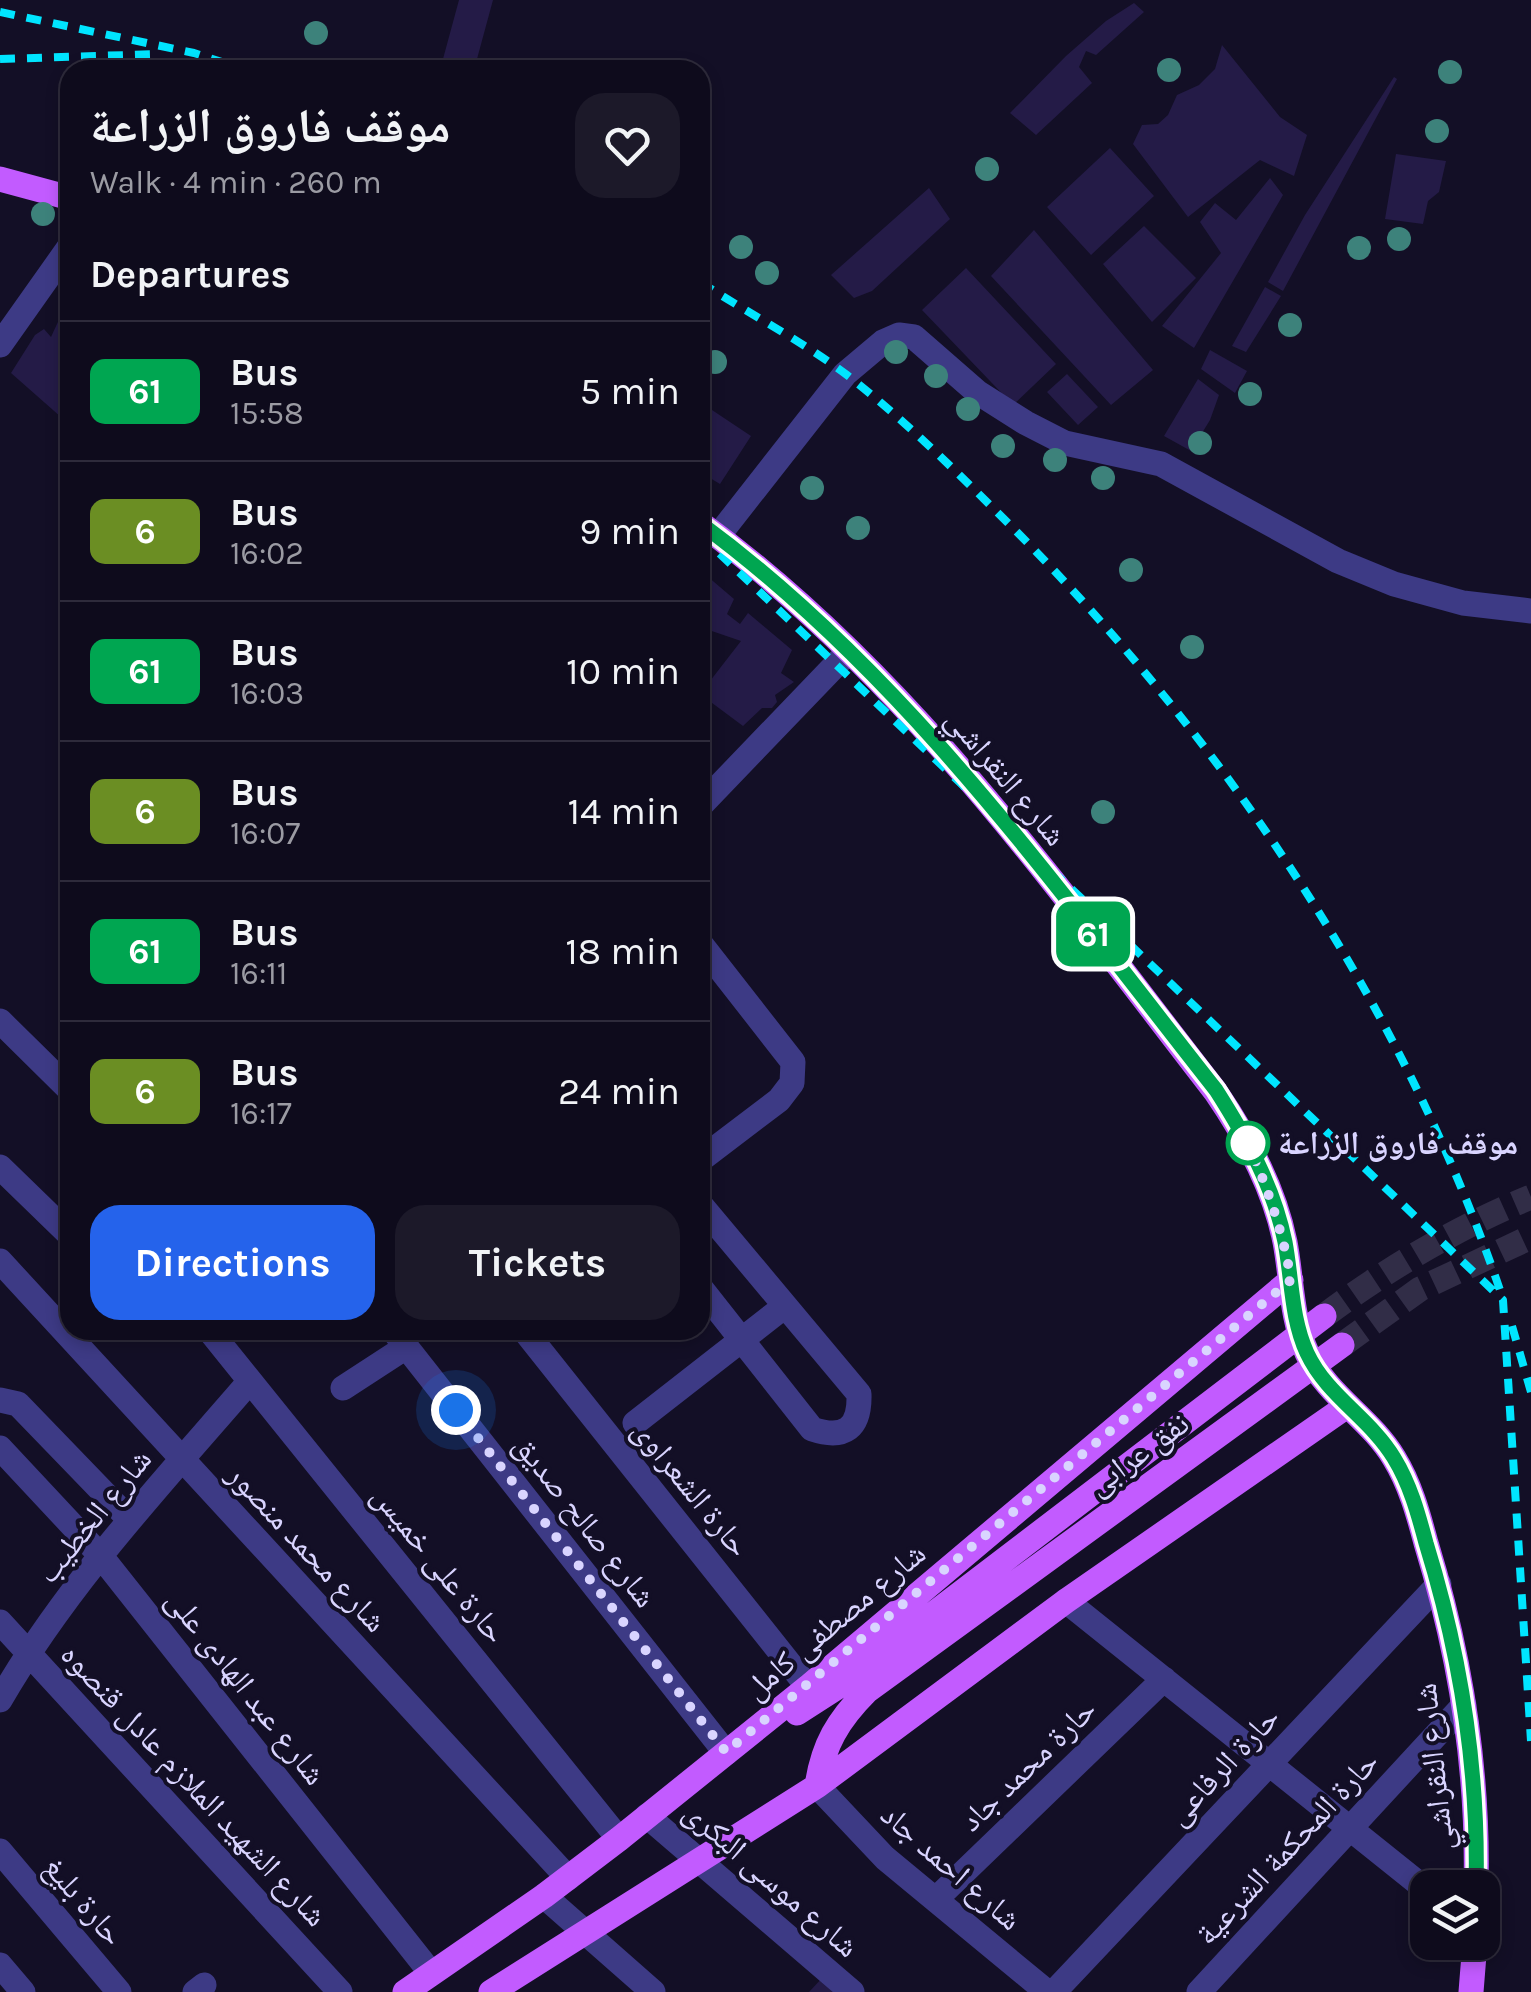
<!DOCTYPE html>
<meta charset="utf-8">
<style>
:root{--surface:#0e0b1c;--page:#1c1929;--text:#f1f3f6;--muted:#9b9ba3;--line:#2e2b3b;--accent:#2563eb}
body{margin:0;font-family:Karla,"Noto Naskh Arabic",sans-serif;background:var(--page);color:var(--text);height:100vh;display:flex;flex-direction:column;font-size:38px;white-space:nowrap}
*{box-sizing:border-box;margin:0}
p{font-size:32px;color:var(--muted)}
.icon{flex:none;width:55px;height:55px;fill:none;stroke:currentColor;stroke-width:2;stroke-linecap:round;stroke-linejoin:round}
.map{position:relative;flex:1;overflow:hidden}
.details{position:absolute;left:60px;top:60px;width:650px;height:1280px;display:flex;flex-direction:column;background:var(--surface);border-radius:30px;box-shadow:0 5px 15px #0003,0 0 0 2px var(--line)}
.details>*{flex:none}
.badge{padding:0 20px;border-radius:15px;font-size:35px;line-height:65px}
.buttons{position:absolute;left:1410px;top:1870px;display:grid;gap:20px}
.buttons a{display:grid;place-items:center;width:90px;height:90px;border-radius:20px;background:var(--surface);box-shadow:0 5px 15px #0003,0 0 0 2px var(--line);font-size:50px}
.you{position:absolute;width:50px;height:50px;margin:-25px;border:8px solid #fff;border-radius:50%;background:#1a73e8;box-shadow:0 0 0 15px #1a73e833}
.map>.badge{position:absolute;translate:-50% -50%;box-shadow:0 0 0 5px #fff}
h2{padding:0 30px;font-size:38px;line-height:90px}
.round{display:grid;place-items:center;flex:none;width:105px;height:105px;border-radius:30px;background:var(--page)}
.headline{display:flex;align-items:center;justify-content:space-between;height:170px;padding:0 30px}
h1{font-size:48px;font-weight:700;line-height:75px}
.primary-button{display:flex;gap:20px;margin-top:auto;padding:20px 30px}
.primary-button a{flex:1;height:115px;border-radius:30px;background:var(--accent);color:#fff;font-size:40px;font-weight:700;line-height:115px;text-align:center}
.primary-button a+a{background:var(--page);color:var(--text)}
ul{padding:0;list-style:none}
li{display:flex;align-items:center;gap:30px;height:140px;padding:0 30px;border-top:2px solid var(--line)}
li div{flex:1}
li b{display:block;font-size:38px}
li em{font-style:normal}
li .badge{min-width:110px;font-weight:700;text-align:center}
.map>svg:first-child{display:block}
</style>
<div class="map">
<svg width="1531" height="1992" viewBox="0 0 1531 1992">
<rect width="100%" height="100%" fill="#130f26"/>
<path fill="#241b47" d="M459 0H493L474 70H440Z
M1134 3 1144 12 1096 55 1086 51 1079 67 1092 83 1036 135 1010 113 1066 56 1106 21Z
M1222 45 1280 117 1307 135 1294 176 1260 160 1188 217 1133 144 1142 125 1158 124 1168 115 1177 95 1199 85 1215 69Z
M1394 77 1397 79 1283 291 1268 282 1305 215Z
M1110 148 1154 196 1091 255 1047 207Z
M1396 154 1446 161 1439 192 1428 201 1423 224 1385 219Z
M1270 178 1283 195 1194 348 1162 326 1221 253 1200 222 1215 203 1236 220Z
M929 188 950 219 872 291 854 298 831 275Z
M1144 226 1196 278 1152 322 1103 264Z
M1034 230 1153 370 1111 405 991 276Z
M966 268 1056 364 1013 405 922 310Z
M1265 287 1281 296 1246 352 1232 346Z
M70 296V425L11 373 35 335 44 329 51 337Z
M1210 350 1247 371 1235 393 1201 369Z
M1067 374 1098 407 1078 425 1047 392Z
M1198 379 1219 395 1210 420 1191 451 1164 436Z
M700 402 751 436 720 484 700 472Z
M700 570 734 599 727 614 740 624 748 613 792 650 781 673 794 682 775 695 777 702 772 708H762L743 726 700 694 741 641 700 627Z
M824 1976 841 1992H809Z"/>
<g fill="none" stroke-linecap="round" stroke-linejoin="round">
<path stroke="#312d47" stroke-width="25" stroke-dasharray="25 12" stroke-linecap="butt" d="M1324 1316C1388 1268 1458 1227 1531 1197
M1342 1345 1420 1289 1531 1237"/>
<path stroke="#3d3a85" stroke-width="25" d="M0 345 70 246
M718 536 845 374 883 342 899 335 914 337 977 392 1026 423 1065 443 1161 464 1338 561 1394 584 1463 603 1531 611
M700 806 848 652
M700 943 793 1062 792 1083 779 1100 700 1160
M0 1021 70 1090
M0 1167 70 1235
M700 1204 859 1394C860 1428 845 1440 812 1429L700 1287
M0 1261 568 1878
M209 1330 619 1839
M393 1330 726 1753
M524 1330 808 1687
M343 1388 406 1347
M0 1400 18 1404 130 1520
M635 1423 785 1306
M0 1448 100 1555 431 1973
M1066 1601 1428 1891
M0 1622 340 1992
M0 1700C68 1583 162 1483 250 1381
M817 1786 885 1858 1047 1992
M647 1816 852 1992
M0 1851 119 1992
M544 1896 653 1992
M936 1899 1164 1679
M0 1965 23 1992
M195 1992 204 1985
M1054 1992 1439 1584
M1199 1992 1464 1705"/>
<path stroke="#c25bff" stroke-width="25" d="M0 179 70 198
M700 523C908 675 1059 890 1215 1091 1246 1136 1274 1187 1285 1242 1292 1279 1291 1318 1307 1353 1327 1396 1370 1418 1394 1458 1410 1484 1418 1513 1426 1543 1460 1654 1479 1771 1476 1888
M797 1713 839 1686 1324 1316
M817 1786C823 1745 838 1720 867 1691L1342 1345
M405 1992 544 1896 619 1839 808 1687 1291 1280
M491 1992 817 1786 1066 1601 1347 1406
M1471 1992 1475 1942"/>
<path stroke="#00e5ff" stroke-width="8" stroke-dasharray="15 12" stroke-linecap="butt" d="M0 12 194 53 246 70
M0 59 159 54
M700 282C748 313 802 341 847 375 906 421 961 476 1014 529 1227 744 1403 1005 1501 1293
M700 535 1503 1300 1531 1741
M1512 1326 1531 1392"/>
</g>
<g fill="#3d827b">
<circle cx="316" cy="33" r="12"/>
<circle cx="1169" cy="70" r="12"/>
<circle cx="1450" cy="72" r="12"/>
<circle cx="1437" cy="131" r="12"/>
<circle cx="987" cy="169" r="12"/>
<circle cx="43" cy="214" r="12"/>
<circle cx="1399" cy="239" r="12"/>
<circle cx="741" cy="247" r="12"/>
<circle cx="1359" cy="248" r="12"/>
<circle cx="767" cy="273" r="12"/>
<circle cx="1290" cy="325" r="12"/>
<circle cx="896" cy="352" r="12"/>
<circle cx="715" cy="362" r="12"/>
<circle cx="936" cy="376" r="12"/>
<circle cx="1250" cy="394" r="12"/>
<circle cx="968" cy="409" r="12"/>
<circle cx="1200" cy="443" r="12"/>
<circle cx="1003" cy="446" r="12"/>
<circle cx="1055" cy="460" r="12"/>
<circle cx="1103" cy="478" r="12"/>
<circle cx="812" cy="488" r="12"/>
<circle cx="858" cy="528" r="12"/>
<circle cx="1131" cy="570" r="12"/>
<circle cx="1192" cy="647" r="12"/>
<circle cx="1103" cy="812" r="12"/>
</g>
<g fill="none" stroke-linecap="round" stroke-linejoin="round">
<defs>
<path id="line" d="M700 523C908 676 1058 890 1216 1090 1246 1137 1274 1187 1285 1242 1292 1279 1291 1318 1307 1353 1327 1396 1370 1418 1394 1458 1410 1484 1418 1513 1426 1543 1460 1653 1479 1771 1476 1888"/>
</defs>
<use href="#line" stroke="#fff" stroke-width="22"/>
<use href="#line" stroke="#00a651" stroke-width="15"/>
<path stroke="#d9d4ff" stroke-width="10" stroke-dasharray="0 18" d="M456 1410 726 1752 1291 1280C1283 1231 1267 1187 1248 1143"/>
</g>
<circle fill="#fff" stroke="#00a651" stroke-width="5" cx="1248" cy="1143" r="20"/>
<g text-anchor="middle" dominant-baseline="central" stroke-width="8" stroke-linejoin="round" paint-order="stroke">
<g font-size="32" fill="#d9d4ff" stroke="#130f26">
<text transform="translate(1006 777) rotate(50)">شارع النقراشي</text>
<text transform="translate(1138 1454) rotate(-36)">نفق عرابى</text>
<text transform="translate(691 1488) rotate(51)">حارة الشعراوى</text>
<text transform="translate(94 1516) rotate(-51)">شارع الخطيب</text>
<text transform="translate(585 1521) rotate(52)">شارع صالح صديق</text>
<text transform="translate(307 1548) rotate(47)">شارع محمد منصور</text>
<text transform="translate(439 1564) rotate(51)">حارة على خميس</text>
<text transform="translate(835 1621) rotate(-40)">شارع مصطفى كامل</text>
<text transform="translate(246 1687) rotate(52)">شارع عبد الهادى على</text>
<text transform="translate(1028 1765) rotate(-44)">حارة محمد جاد</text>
<text transform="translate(1223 1766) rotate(-47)">حارة الرفاعى</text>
<text transform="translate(1434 1767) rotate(-96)">شارع النقراشي</text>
<text transform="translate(194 1785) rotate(47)">شارع الشهيد الملازم عادل قنصوه</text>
<text transform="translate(1287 1848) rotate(-47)">حارة المحكمة الشرعية</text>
<text transform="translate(951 1867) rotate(41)">شارع احمد جاد</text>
<text transform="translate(771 1879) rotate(41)">شارع موسى البكرى</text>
<text transform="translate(84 1901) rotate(50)">حارة بليغ</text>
</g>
<g font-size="32" font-weight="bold" fill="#d9d4ff" stroke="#130f26" text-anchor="start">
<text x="1278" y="1143">موقف فاروق الزراعة</text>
</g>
</g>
</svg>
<div class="buttons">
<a><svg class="icon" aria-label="layers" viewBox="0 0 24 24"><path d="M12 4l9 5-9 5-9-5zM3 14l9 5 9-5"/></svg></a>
</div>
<div class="you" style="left:456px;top:1410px"></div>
<b class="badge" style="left:1093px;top:934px;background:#00a651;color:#fff">61</b>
<section class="details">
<div class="headline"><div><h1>موقف فاروق الزراعة</h1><p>Walk · 4 min · 260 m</p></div><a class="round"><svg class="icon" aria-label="heart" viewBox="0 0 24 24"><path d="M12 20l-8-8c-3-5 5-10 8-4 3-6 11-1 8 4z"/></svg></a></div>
<h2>Departures</h2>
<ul>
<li><span class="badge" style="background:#00a651;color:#fff">61</span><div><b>Bus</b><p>15:58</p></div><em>5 min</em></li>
<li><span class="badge" style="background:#6b8e23;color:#fff">6</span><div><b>Bus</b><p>16:02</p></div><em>9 min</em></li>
<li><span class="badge" style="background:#00a651;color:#fff">61</span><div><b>Bus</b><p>16:03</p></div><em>10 min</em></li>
<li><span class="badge" style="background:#6b8e23;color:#fff">6</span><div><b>Bus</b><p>16:07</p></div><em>14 min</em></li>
<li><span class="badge" style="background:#00a651;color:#fff">61</span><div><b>Bus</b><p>16:11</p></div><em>18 min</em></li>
<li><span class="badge" style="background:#6b8e23;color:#fff">6</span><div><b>Bus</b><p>16:17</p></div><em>24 min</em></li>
</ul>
<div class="primary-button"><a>Directions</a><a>Tickets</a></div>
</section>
</div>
